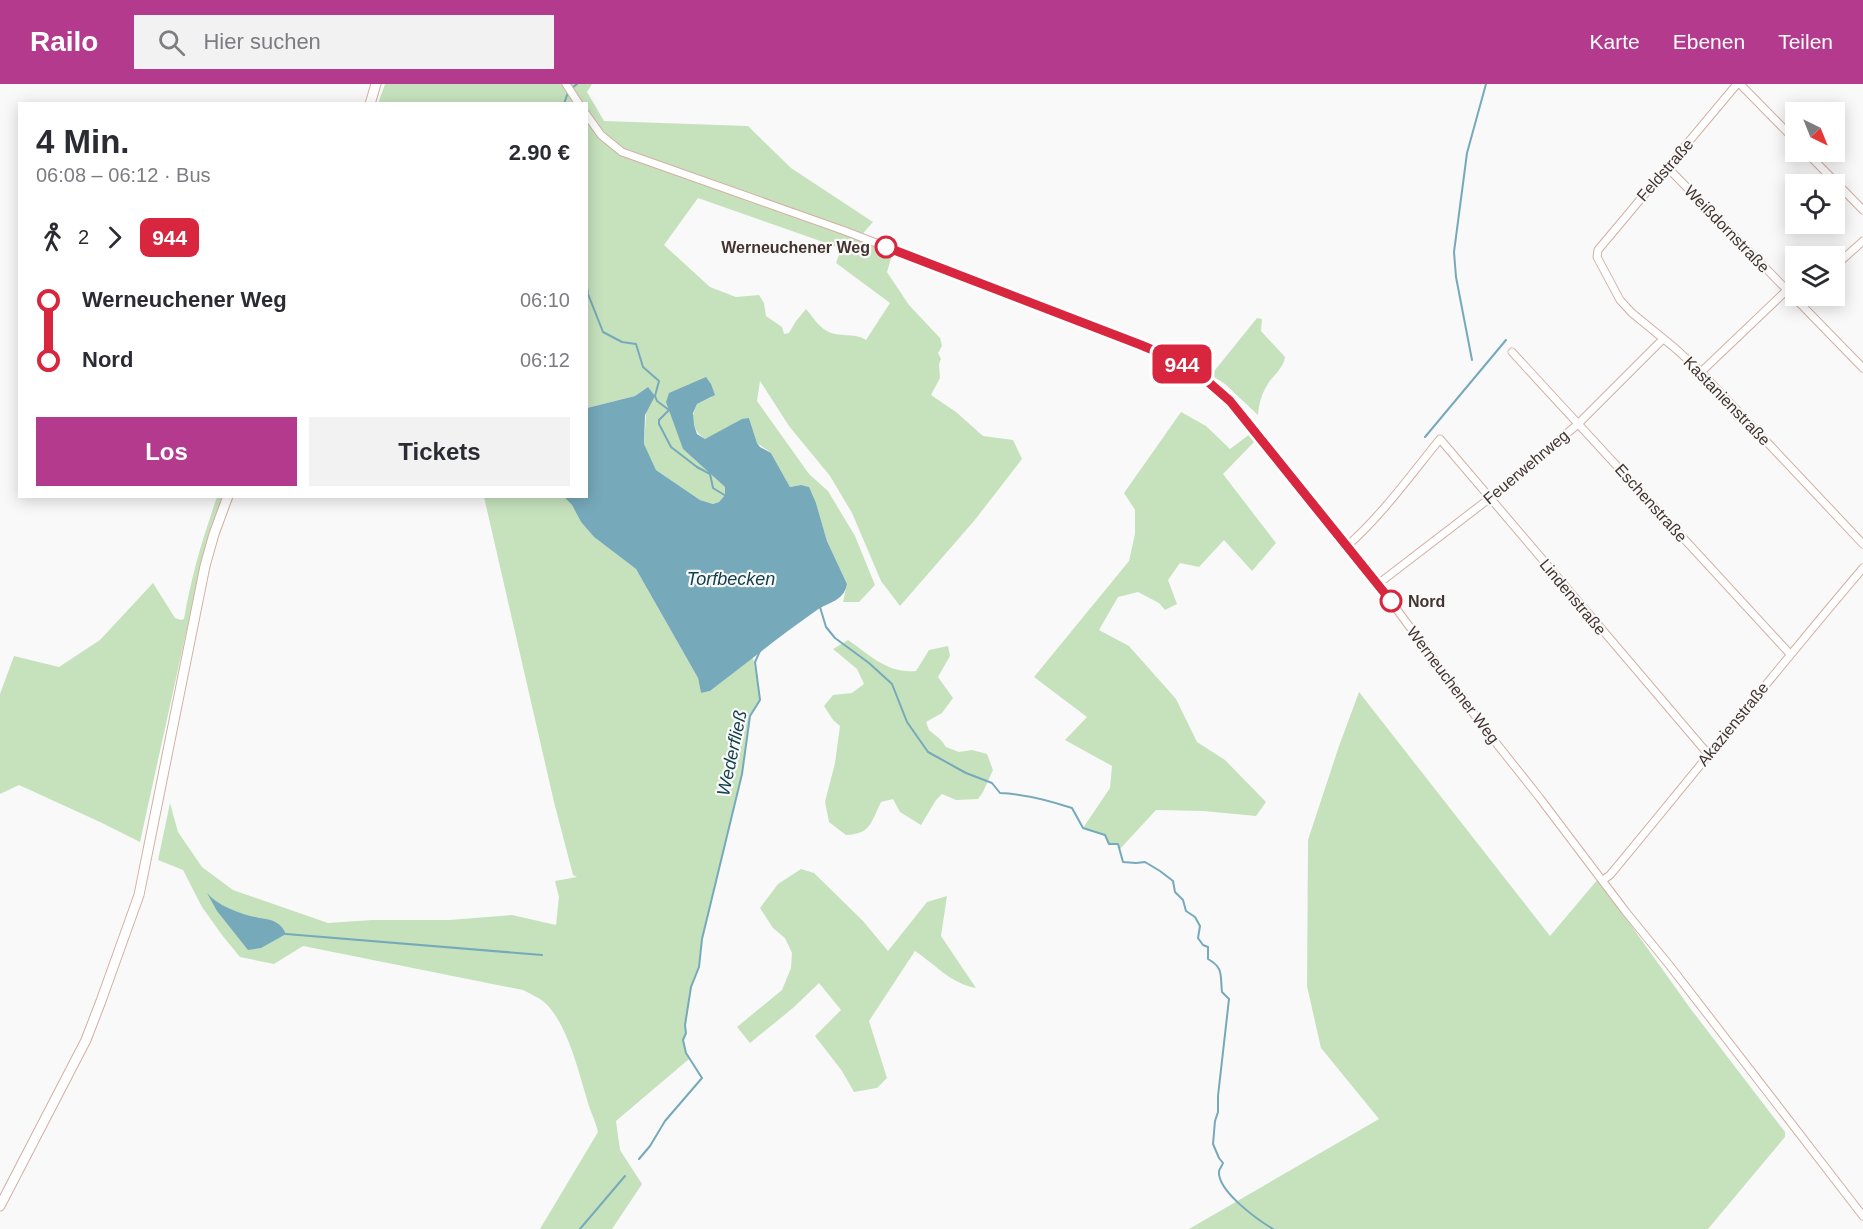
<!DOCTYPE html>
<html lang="de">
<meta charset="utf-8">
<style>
:root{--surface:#fff;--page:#f2f2f3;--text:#2b2b33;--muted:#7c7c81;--accent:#b43a8d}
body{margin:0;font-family:Arial,sans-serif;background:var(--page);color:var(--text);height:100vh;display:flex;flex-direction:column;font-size:22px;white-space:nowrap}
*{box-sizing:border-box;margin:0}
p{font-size:20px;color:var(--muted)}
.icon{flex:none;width:33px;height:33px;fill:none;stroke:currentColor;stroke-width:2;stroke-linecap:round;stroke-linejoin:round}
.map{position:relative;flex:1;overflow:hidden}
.panel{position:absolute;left:18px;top:18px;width:570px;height:396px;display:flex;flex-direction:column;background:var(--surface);border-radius:0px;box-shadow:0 3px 15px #0003}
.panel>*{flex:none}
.badge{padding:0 12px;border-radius:9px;font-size:21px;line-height:39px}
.needle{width:39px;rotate:137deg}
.buttons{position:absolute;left:1785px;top:18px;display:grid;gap:12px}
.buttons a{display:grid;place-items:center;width:60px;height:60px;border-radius:0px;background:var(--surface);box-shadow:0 3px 15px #0003;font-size:30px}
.map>.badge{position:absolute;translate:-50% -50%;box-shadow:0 0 0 3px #fff}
.legs{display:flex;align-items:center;gap:9px;height:66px;padding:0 18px;font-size:20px}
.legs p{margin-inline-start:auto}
.head{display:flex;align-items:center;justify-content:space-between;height:102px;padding:0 18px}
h1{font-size:33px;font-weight:700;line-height:45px}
.button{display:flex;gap:12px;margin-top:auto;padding:12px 18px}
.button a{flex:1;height:69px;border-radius:0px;background:var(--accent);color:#fff;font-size:24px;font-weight:700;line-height:69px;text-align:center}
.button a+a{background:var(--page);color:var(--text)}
ul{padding:0 18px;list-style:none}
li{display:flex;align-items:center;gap:21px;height:60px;font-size:22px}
li i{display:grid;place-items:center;width:9px;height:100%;margin:0 8px;background:currentColor}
li i::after{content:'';width:15px;height:15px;margin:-8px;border:4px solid;border-radius:50%;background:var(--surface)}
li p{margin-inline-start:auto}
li:first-child i{background:linear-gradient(#0000 50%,currentColor 0)}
li:last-child i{background:linear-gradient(currentColor 50%,#0000 0)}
header{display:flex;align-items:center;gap:36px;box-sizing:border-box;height:84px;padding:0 30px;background:var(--accent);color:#fff}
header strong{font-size:28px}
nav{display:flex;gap:33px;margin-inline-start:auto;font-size:21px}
.search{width:420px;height:54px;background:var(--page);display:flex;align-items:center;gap:15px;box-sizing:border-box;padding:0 21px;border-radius:0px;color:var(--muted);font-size:22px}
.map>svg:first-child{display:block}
</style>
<header>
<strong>Railo</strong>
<div class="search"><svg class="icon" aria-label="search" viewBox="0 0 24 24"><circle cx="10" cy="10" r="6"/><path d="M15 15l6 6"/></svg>Hier suchen</div>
<nav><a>Karte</a><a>Ebenen</a><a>Teilen</a></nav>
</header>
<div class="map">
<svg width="1863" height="1145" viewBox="0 0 1863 1145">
<rect width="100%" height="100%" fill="#f9f9f9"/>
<path fill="#c6e2bd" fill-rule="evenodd" d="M385 0H592L587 8 604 37 748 42 791 84 873 138 859 154 893 168 887 188 909 221 940 254 942 262 938 269 941 275 939 280 940 294 931 311 956 328 983 352 1013 356 1022 375 974 437 900 522 881 497 852 429 830 392 789 342 760 297 757 317 809 390 828 407 855 452 875 501 859 518H843L847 500 827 457 816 419 801 401 790 403 771 369 757 359 749 334 705 355C692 346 690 334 697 320L712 313 670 309 683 365 725 403V411L719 418 713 420 700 416 656 386 644 361 648 303 635 312 587 324 586 20H378ZM698 114 840 164 842 163 836 179 890 219 866 256C854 248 839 254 827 247 819 243 812 232 806 225L796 237 789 249 784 250 782 243 766 232 764 219 759 211 736 213 710 203 664 161Z
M1257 234 1262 235 1261 247 1285 273C1284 283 1275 290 1269 298 1262 309 1259 318 1258 331L1225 300 1211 291Z
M1181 328 1206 342 1230 365 1250 350 1255 357 1223 390 1276 459 1252 487 1224 456 1199 483 1180 479 1168 496 1177 520 1165 526 1159 519 1138 508 1118 513 1099 546 1129 562 1176 615 1197 658 1225 676 1266 718 1256 732 1203 727 1156 726 1119 766 1118 760H1109L1105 751 1083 744 1110 704 1112 682 1065 656 1087 633 1034 593 1129 477 1135 450V426L1124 409Z
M217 413H223L204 467 140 758 100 738 19 701 0 710V610L14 572 59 583 100 556 153 499 175 534 181 536 184 535C191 493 203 453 217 413Z
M484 413H564L572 421 581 438 594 453 636 485 698 594 701 609 710 607 753 573 760 616 750 632 742 690 702 855 699 883 691 903 685 941 686 949 683 956 686 969 689 975 616 1037 620 1066 642 1100 612 1145H540L598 1048C595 1035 589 1025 586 1012 578 985 566 937 544 918 538 913 530 910 523 906L303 862 274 880 240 873 222 851 202 823 183 786 158 776 170 719 178 748 202 783 233 806 328 839 372 836H449L512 831 556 841 559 813 555 797 577 793 573 791 554 718Z
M848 556C870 571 888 590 916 587L929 566 948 562 950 572 938 593 953 614 942 629 926 638 929 646 941 656 946 663 959 668 972 666 987 670 993 686 983 708 978 715 956 716 942 710 936 716 921 741 900 728 893 715 881 718C871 738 871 750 846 751L829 738 825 718 835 679 840 642 833 636 824 622 833 611 852 609 864 600 857 585 833 565Z
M1359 608 1550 852 1598 795 1690 924 1785 1048V1053L1708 1145H1189L1379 1035 1321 964 1307 902 1308 756 1339 662Z
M801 785 814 789 863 837 888 867 927 818 947 812 941 852 976 904C951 900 935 880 915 867L869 937 887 994 877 1004 854 1008 842 987 815 952 841 926 819 899 793 924 750 959 737 943 782 906 791 884 792 869 785 854 773 844 760 824 778 800Z"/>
<path fill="#76a9ba" d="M706 293 711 300 715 311 697 320 693 329 694 341 697 350 705 355 742 335 749 334 757 359 760 363 771 369 790 403 801 401 809 403 816 419 827 457 847 500C844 517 829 518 817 526 780 552 745 580 710 607L701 609 698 594 636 485 594 453 581 438 572 421 564 413 586 412 587 324 635 312 648 303 655 312 645 331 644 360 656 386 700 416 713 420 719 418 725 411V403L683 365 666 318 669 309Z
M207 809C219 823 241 830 259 834 266 835 271 835 277 839 282 842 284 846 286 850L261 864 248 866 217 827Z"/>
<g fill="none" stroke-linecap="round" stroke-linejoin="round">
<path stroke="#76a9ba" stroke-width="2" d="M572 4 577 0
M564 20 568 8
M586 195 588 210 603 248 622 258 636 260 643 283 659 297 655 312 657 317 669 326 659 336V340L671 363 697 383 710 390 713 404 726 412
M1472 276 1456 193 1454 168 1467 69 1486 0
M1425 353 1506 256
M820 523 826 543 835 554 869 579 892 600 907 638 928 668 966 689 992 699 1000 709C1026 710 1048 716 1072 724L1083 744 1105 751 1109 760H1118L1123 778 1136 779 1145 778 1160 787 1173 797 1175 808 1183 816 1186 827 1195 833 1200 842 1198 854 1203 861 1208 863V875C1224 884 1220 891 1222 908L1229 915 1218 1012V1028L1215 1037 1213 1060 1219 1074 1223 1079C1222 1082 1220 1084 1219 1087 1217 1107 1258 1136 1273 1145
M286 850 542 871
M639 1075 650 1062 665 1037 702 994 686 969 683 956 686 949 685 941 691 903 699 883 702 855 742 690 750 632 760 616 755 578 760 567
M580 1145 625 1092"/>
<defs>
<path id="minor" d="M566 0 579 20
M1737 0 1598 166 1597 173 1620 216 1632 229 1676 265 1701 288 1863 460
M1740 0 1796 57
M586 30 601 51 622 68 845 147 1118 252 1167 272 1205 294 1239 327 1378 500 1485 645 1539 713 1626 828 1670 882 1863 1132
M1806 68 1863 126
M1667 83 1863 284
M1834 183 1863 157
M1512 268 1790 570
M1701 288 1787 206
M1347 462C1382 431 1410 392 1440 355L1708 670
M1378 500 1490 414 1578 340 1663 255
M1603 796 1610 791C1695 689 1777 585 1863 484"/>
<path id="tertiary" d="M370 20 376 0
M0 1122 86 956 101 917 139 811 205 482 214 450 228 412"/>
</defs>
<use href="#minor" stroke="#d3afa2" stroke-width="9"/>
<use href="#tertiary" stroke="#d3afa2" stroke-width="11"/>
<use href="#minor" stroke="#fff" stroke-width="7"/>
<use href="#tertiary" stroke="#fff" stroke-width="9"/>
</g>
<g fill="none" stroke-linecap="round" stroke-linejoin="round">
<defs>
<path id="line-1" d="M886 163 1141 261 1167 272 1198 289 1230 317 1391 517"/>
</defs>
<use href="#line-1" stroke="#fff" stroke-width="14"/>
<use href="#line-1" stroke="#d7263d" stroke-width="9"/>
</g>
<g fill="#fff" stroke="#d7263d" stroke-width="3">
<circle cx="886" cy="163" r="10"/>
<circle cx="1391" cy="517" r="10"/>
</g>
<g text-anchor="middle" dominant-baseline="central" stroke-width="4.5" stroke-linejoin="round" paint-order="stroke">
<g font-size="16" fill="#43342f" stroke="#f9f9f9">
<text transform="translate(1665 86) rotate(-49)">Feldstraße</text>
<text transform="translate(1727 145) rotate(46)">Weißdornstraße</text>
<text transform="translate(1727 317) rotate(46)">Kastanienstraße</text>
<text transform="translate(1526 383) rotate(-40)">Feuerwehrweg</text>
<text transform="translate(1651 419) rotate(48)">Eschenstraße</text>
<text transform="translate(1573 513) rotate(50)">Lindenstraße</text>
<text transform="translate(1453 601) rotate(53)">Werneuchener Weg</text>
<text transform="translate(1733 640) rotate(-51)">Akazienstraße</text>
</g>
<g font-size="16" font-weight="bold" fill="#43342f" stroke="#f9f9f9" text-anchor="end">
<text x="870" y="163">Werneuchener Weg</text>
<text x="1408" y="517" text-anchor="start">Nord</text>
</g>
<g font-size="18" font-style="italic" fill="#12404d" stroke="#f9f9f9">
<text x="731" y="495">Torfbecken</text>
<text transform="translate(732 669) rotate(-78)">Wederfließ</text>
</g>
</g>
</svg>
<div class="buttons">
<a><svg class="needle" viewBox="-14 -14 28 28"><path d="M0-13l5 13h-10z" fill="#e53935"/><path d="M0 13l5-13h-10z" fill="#7c7c81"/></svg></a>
<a><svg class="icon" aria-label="locate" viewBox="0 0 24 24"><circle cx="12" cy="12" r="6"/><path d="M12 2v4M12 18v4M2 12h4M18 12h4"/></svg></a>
<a><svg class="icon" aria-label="layers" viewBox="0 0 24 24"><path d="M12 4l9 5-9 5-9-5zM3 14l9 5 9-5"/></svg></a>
</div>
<b class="badge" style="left:1182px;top:280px;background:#d7263d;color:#fff">944</b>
<section class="panel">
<div class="head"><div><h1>4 Min.</h1><p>06:08 – 06:12 · Bus</p></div><b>2.90 €</b></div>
<div class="legs"><svg class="icon" aria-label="walk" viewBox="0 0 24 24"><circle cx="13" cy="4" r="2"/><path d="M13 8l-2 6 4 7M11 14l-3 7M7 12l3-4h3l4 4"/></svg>2<svg class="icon" aria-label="forward" viewBox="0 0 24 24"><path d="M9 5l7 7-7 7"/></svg><b class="badge" style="background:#d7263d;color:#fff">944</b></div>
<ul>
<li><i style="color:#d7263d"></i><b>Werneuchener Weg</b><p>06:10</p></li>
<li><i style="color:#d7263d"></i><b>Nord</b><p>06:12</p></li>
</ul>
<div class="button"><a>Los</a><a>Tickets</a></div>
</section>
</div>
